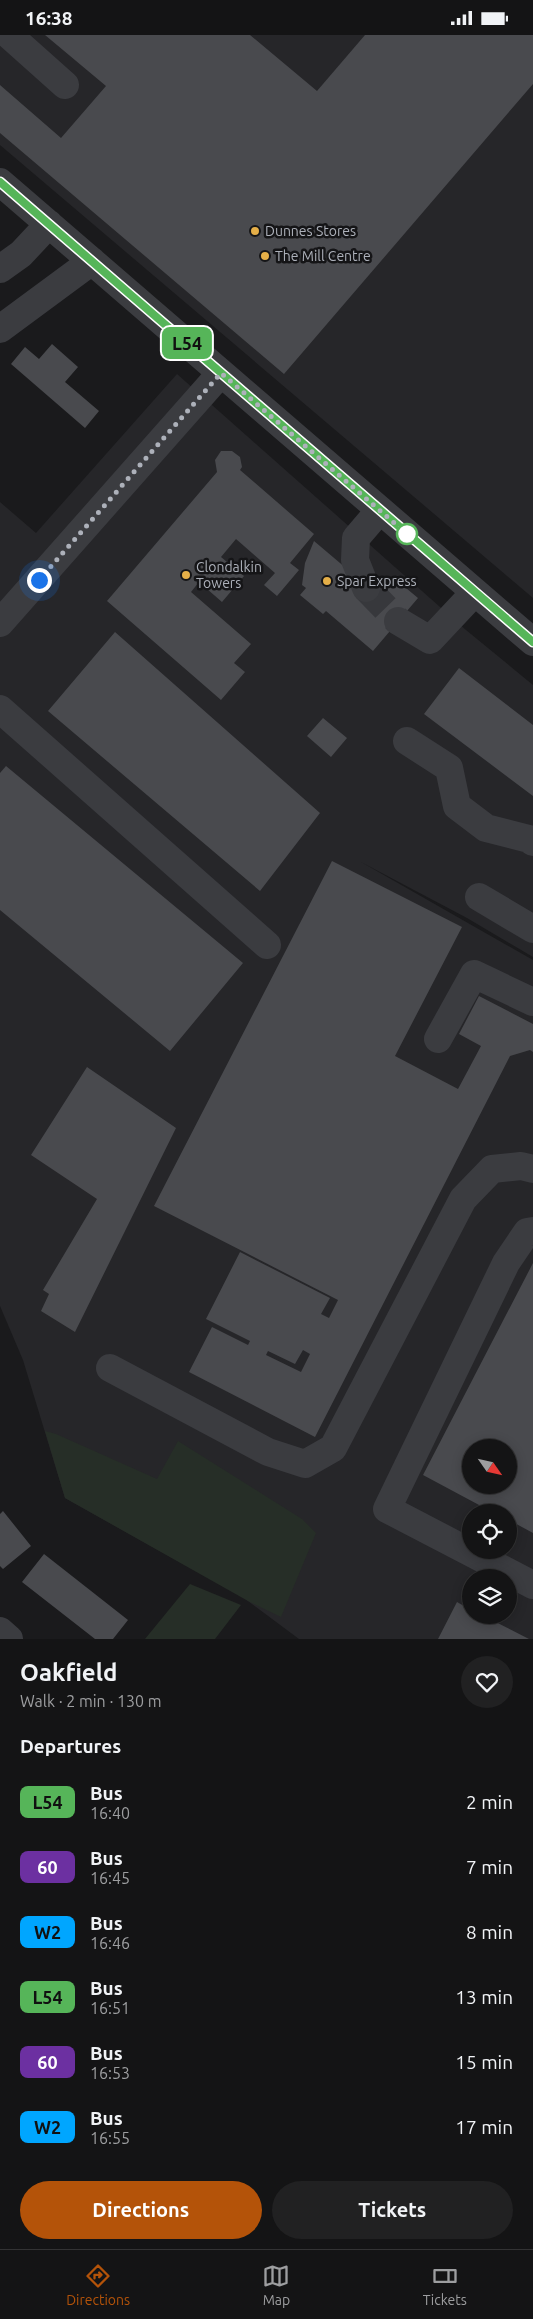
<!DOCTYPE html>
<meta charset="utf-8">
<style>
:root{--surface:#141415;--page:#212122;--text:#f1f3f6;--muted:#9d9ea0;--line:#333334;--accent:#b45309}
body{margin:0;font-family:Ubuntu,sans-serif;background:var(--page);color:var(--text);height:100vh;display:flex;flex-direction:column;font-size:19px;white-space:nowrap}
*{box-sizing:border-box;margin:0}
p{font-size:16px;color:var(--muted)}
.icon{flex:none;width:28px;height:28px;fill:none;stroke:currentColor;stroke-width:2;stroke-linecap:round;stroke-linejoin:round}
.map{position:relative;height:1604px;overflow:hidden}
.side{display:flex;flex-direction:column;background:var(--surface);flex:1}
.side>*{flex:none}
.badge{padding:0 10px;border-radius:8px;font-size:18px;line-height:32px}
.needle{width:32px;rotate:124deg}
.buttons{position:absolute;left:462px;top:1404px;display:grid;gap:10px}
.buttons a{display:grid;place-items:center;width:55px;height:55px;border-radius:50%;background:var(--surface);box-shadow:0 2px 12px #0003,0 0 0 1px var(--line);font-size:25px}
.you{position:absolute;width:25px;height:25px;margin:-12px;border:4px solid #fff;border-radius:50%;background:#1a73e8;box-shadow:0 0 0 8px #1a73e833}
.map>.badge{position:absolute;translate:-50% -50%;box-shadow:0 0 0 2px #fff}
h2{padding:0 20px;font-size:19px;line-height:45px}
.round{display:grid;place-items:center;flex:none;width:52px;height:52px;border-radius:26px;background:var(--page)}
.headline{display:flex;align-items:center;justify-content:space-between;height:85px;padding:0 20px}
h1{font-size:24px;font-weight:700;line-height:38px}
.action{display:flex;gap:10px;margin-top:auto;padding:10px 20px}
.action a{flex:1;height:58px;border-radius:30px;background:var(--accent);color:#fff;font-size:20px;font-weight:700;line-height:58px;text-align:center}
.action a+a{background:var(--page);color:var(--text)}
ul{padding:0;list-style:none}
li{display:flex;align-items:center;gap:15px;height:65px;padding:0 20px}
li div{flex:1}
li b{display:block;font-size:19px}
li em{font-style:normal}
li .badge{min-width:55px;font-weight:700;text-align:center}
.status{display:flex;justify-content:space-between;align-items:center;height:35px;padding:0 25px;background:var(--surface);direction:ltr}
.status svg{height:14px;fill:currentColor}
.dock{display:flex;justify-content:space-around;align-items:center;height:70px;border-top:1px solid var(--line);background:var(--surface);font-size:14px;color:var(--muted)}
.dock a{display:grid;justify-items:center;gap:2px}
.dock .active{color:var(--accent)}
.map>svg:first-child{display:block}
</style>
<div class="status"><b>16:38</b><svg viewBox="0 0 49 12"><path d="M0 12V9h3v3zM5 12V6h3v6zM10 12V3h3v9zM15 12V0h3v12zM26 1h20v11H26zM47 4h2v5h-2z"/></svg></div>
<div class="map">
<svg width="533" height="1604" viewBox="0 0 533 1604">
<rect width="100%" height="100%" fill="#1a1a1c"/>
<path fill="#262629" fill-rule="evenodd" d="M0 0H533V563L0 110Z
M177 339 466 595 533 650V922L467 883 361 827 533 925V1604H299L244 1563 65 1463 23 1325 0 1271V467L36 498ZM471 1412H509V1450H471ZM471 1478H509V1515H471ZM471 1542H509V1580H471Z"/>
<path fill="#262e27" d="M45 1396 56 1399 157 1444 178 1406 302 1484 316 1498 281 1582 248 1566 65 1463Z
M190 1549 241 1570 215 1604H145Z"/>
<path fill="#494a4e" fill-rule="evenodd" d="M45 0H250L317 56 365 0H533V49L284 339 0 98V50L61 103 106 51Z
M52 309 78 332 65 347 99 376 85 393 11 329 25 312 39 324Z
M221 416H232L240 422 242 432 240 435 314 499 290 528 299 535 277 561 264 550 275 538 236 504 221 522 244 541 222 567 199 547 191 557 251 609 234 628 245 637 221 665 107 566 217 437 215 425Z
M314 506 379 561 394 543 418 563 373 616 326 576 323 579 300 560 306 553 302 550 305 528Z
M115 597 320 778 260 856 48 676Z
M459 633 533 690V761L424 679Z
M323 683 347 703 331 722 307 701Z
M6 731 243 928 170 1016 0 875V738Z
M332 826 462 892 395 1021 458 1054 481 1011 459 999 479 961 533 989V1017L530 1015 510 1021 315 1402 189 1337 212 1292 248 1310 250 1306 206 1284 240 1217 330 1263 321 1279 329 1283 338 1265 154 1171ZM303 1315 310 1319 301 1337 266 1320 268 1316 295 1329Z
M87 1032 176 1093 75 1297 41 1276 49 1259 43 1255 97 1164 31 1120Z
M533 1228V1498L509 1485V1478H494L423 1440ZM471 1412H509V1450H471Z
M3 1476 31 1511 3 1534 0 1531V1479Z
M44 1519 128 1585 113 1604H95L22 1547Z
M457 1567 471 1575V1580H482L529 1604H438Z"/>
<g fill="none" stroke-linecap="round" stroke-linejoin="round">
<path stroke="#37383c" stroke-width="28" stroke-dasharray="28 14" stroke-linecap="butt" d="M366 553 398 586"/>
<path stroke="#3b3c40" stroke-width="28" d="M9 0 65 50
M0 147 533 607
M0 234 21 219 49 189
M0 294 92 226
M366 553 355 525 356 503 380 475
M398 586 430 605 475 557
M0 588 221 338
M0 674 267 910
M407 706 449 733 457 771 486 793 529 804 533 807
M479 862 533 894
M438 1004 474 939 533 967
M533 1196 527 1197 506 1228 387 1474 533 1550
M110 1333 268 1417 305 1429 333 1413 463 1164 492 1134 521 1131 533 1134
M0 1596 9 1604"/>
</g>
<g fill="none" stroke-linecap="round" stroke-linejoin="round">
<defs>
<path id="line" d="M0 147 533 607"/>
</defs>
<use href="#line" stroke="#fff" stroke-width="11"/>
<use href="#line" stroke="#56b559" stroke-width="8"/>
<path stroke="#adb1ba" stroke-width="5" stroke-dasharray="0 9" d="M39 545 221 338 407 499"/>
</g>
<g fill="#e5af48" stroke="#151517" stroke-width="2">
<circle cx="255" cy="196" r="5"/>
<circle cx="265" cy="221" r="5"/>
<circle cx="186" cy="540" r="5"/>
<circle cx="327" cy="546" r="5"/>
</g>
<circle fill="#fff" stroke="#56b559" stroke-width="2.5" cx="407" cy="499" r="10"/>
<g text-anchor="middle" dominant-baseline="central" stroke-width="5" stroke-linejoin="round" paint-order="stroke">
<g font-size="14" fill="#adb1ba" stroke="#151517" text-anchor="start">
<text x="265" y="196">Dunnes Stores</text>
<text x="275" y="221">The Mill Centre</text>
<text x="196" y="532">Clondalkin<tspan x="196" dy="16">Towers</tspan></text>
<text x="337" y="546">Spar Express</text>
</g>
</g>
</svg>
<div class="buttons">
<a><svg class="needle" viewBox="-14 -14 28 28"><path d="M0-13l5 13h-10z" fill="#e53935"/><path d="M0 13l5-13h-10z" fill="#9d9ea0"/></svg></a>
<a><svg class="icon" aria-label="locate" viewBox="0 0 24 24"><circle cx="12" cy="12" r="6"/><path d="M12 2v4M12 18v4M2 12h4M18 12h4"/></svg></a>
<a><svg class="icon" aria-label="layers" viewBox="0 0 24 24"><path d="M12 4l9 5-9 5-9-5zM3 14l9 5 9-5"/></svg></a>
</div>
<div class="you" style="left:39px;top:545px"></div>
<b class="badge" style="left:187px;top:308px;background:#56b559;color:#111">L54</b>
</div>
<section class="side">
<div class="headline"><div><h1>Oakfield</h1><p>Walk · 2 min · 130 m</p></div><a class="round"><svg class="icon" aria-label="heart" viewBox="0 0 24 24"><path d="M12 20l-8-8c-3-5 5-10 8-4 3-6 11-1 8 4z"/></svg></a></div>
<h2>Departures</h2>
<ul>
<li><span class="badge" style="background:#56b559;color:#111">L54</span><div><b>Bus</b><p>16:40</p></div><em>2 min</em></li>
<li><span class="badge" style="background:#6c30a1;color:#fff">60</span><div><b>Bus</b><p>16:45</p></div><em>7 min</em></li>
<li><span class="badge" style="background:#00a6ff;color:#111">W2</span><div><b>Bus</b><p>16:46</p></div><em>8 min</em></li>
<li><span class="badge" style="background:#56b559;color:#111">L54</span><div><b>Bus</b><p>16:51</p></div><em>13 min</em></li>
<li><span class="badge" style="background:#6c30a1;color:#fff">60</span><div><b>Bus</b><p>16:53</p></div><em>15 min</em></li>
<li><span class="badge" style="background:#00a6ff;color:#111">W2</span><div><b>Bus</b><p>16:55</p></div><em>17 min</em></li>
</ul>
<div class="action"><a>Directions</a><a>Tickets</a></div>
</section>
<nav class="dock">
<a class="active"><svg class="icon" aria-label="directions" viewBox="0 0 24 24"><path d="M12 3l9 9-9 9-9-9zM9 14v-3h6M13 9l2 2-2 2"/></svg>Directions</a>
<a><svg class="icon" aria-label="map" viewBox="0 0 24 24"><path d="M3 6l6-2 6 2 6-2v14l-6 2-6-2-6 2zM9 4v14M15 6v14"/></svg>Map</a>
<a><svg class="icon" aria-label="tickets" viewBox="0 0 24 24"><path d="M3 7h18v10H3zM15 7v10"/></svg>Tickets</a>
</nav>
